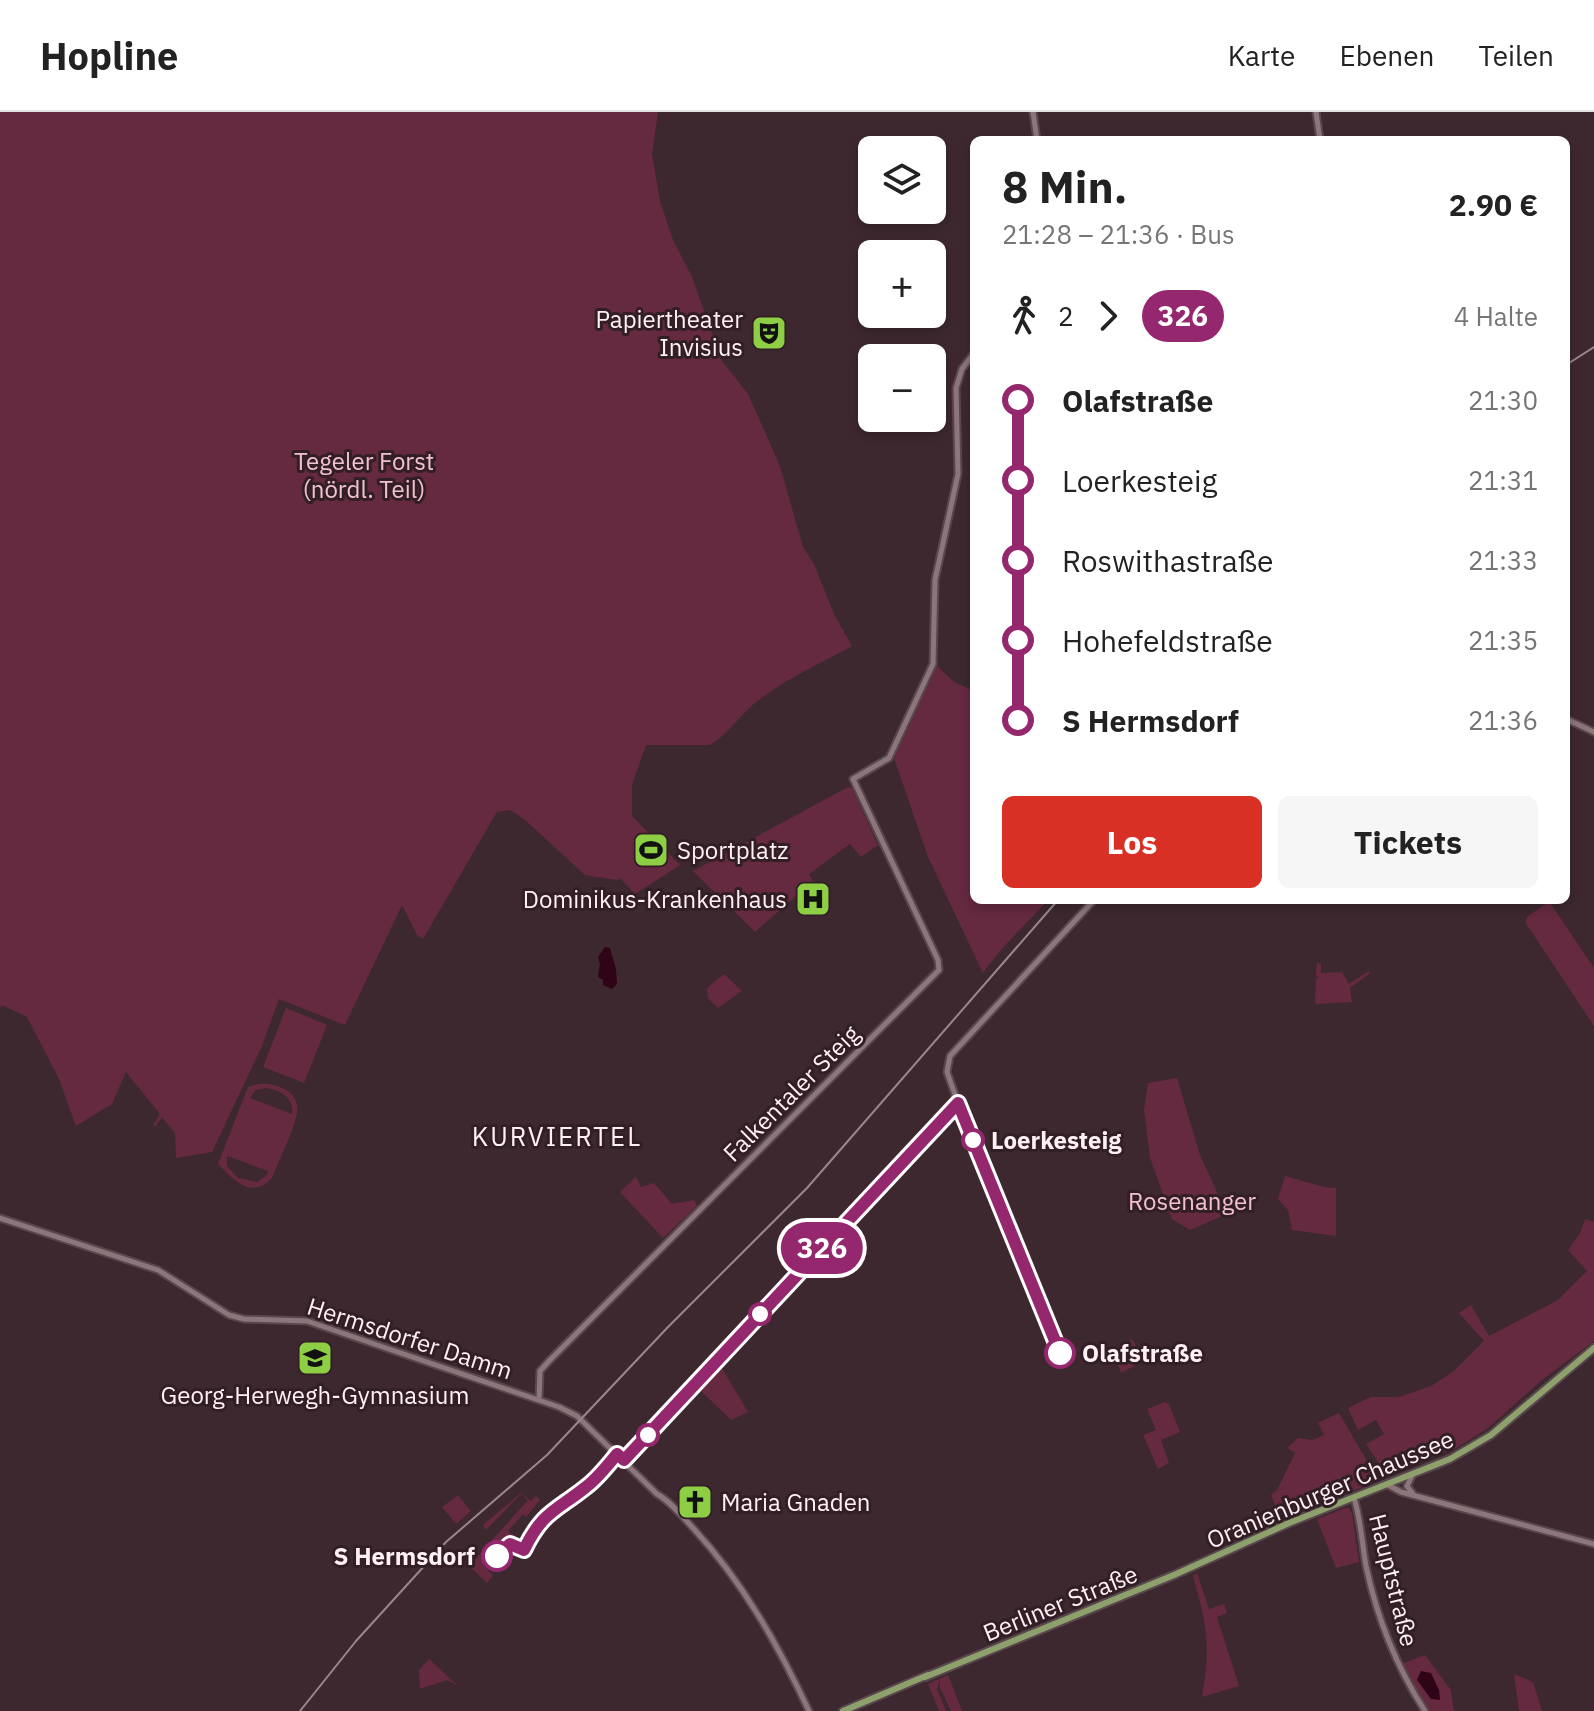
<!DOCTYPE html>
<html lang="de">
<meta charset="utf-8">
<style>
:root{--surface:#fff;--page:#f6f6f6;--text:#222;--muted:#767676;--line:#e0e0e0;--accent:#d93025}
body{margin:0;font-family:"IBM Plex Sans",sans-serif;background:var(--page);color:var(--text);height:100vh;display:flex;flex-direction:column;font-size:30px;white-space:nowrap}
*{box-sizing:border-box;margin:0}
p{font-size:26px;color:var(--muted)}
.icon{flex:none;width:44px;height:44px;fill:none;stroke:currentColor;stroke-width:2;stroke-linecap:round;stroke-linejoin:round}
.map{position:relative;flex:1;overflow:hidden}
.side{position:absolute;left:970px;top:24px;width:600px;height:768px;display:flex;flex-direction:column;background:var(--surface);border-radius:12px;box-shadow:0 4px 12px #0003}
.side>*{flex:none}
.badge{padding:0 16px;border-radius:26px;font-size:28px;line-height:52px}
.fabs{position:absolute;left:858px;top:24px;display:grid;gap:16px}
.fabs a{display:grid;place-items:center;width:88px;height:88px;border-radius:12px;background:var(--surface);box-shadow:0 4px 12px #0003;font-size:40px}
.map>.badge{position:absolute;translate:-50% -50%;box-shadow:0 0 0 4px #fff}
.legs{display:flex;align-items:center;gap:12px;height:88px;padding:0 32px;font-size:26px}
.legs p{margin-inline-start:auto}
.headline{display:flex;align-items:center;justify-content:space-between;height:136px;padding:0 32px}
h1{font-size:44px;font-weight:800;line-height:60px}
.action{display:flex;gap:16px;margin-top:auto;padding:16px 32px}
.action a{flex:1;height:92px;border-radius:12px;background:var(--accent);color:#fff;font-size:32px;font-weight:800;line-height:92px;text-align:center}
.action a+a{background:var(--page);color:var(--text)}
ul{padding:0 32px;list-style:none}
li{display:flex;align-items:center;gap:28px;height:80px;font-size:30px}
li i{display:grid;place-items:center;width:12px;height:100%;margin:0 10px;background:currentColor}
li i::after{content:'';width:20px;height:20px;margin:-10px;border:6px solid;border-radius:50%;background:var(--surface)}
li p{margin-inline-start:auto}
li:first-child i{background:linear-gradient(#0000 50%,currentColor 0)}
li:last-child i{background:linear-gradient(currentColor 50%,#0000 0)}
header{display:flex;align-items:center;gap:48px;box-sizing:border-box;height:112px;padding:0 40px;background:var(--surface);border-bottom:2px solid var(--line)}
header strong{font-size:38px}
nav{display:flex;gap:44px;margin-inline-start:auto;font-size:28px}
.map>svg:first-child{display:block}
</style>
<header>
<strong>Hopline</strong>
<nav><a>Karte</a><a>Ebenen</a><a>Teilen</a></nav>
</header>
<div class="map">
<svg width="1594" height="1599" viewBox="0 0 1594 1599">
<rect width="100%" height="100%" fill="#3d282f"/>
<path fill="#652940" fill-rule="evenodd" d="M0 0H658L652 42 660 89 673 128 692 165 722 249 748 282 780 354 803 435 814 452 834 502 852 534C822 551 787 566 760 587 742 600 729 622 710 633H646L632 673V704L680 753 635 782 620 766 617 768 585 763 524 707 510 698 497 700 423 827 417 823 402 793 345 913 279 887 262 934 212 1040 176 1046 175 1021 162 1005 155 1015 153 1013 160 1002 126 960 112 992 76 1014 59 967 27 905 2 893 0 896Z
M937 554 954 570 974 579V788H1048C1026 812 1002 834 983 861L928 745 894 646Z
M848 675 852 676 878 733 861 745 850 732 809 762 813 769 755 820 693 759Z
M1547 791 1551 792 1594 856V914L1525 810 1528 804Z
M1317 850 1321 852V861L1342 860 1349 872 1369 859 1370 861 1350 876 1352 890 1315 892 1316 867 1319 865 1316 864Z
M724 862 742 879 718 896 708 886 707 876Z
M286 896 327 913 304 971 263 955Z
M1177 966 1200 1043 1227 1102 1190 1118 1172 1107 1150 1046 1144 998 1148 971Z
M258 972C275 970 301 979 297 1001 293 1022 280 1045 272 1066 251 1089 232 1066 218 1052L248 975ZM266 976C281 978 294 986 292 1002L250 986 256 978ZM227 1044 268 1059 267 1063 257 1070 238 1066 227 1054Z
M1285 1064 1324 1075 1336 1076V1124L1292 1118 1288 1098 1278 1087Z
M636 1065 641 1075 654 1071 672 1092 694 1088 697 1094 663 1126 620 1080Z
M1585 1107 1594 1110V1229L1542 1268 1488 1316 1455 1337 1416 1349 1388 1365 1366 1332 1384 1322 1376 1308 1358 1318 1348 1296 1371 1285H1399L1431 1274 1454 1259 1484 1229 1459 1201 1471 1193 1489 1224 1558 1188 1587 1159 1568 1138 1580 1121Z
M1132 1227 1145 1248 1121 1261 1112 1238Z
M720 1253 748 1300 731 1308 698 1276Z
M1165 1290 1169 1292 1180 1320 1161 1328 1169 1351 1158 1357 1143 1323 1156 1318 1147 1297Z
M1339 1301 1374 1361 1370 1372 1281 1408 1271 1383 1277 1378 1295 1341 1287 1336 1298 1326 1313 1328 1324 1323 1318 1311Z
M521 1381 531 1389 536 1384 540 1388 526 1405 523 1402 508 1419 520 1428 508 1425 498 1432 494 1429 487 1436 490 1439 485 1455 493 1464 487 1471 469 1454 528 1388 521 1382 486 1418 483 1413Z
M458 1383 471 1399 456 1412 442 1395Z
M1345 1396H1349L1352 1401 1359 1450 1336 1456 1317 1407Z
M1197 1461 1209 1497 1224 1492 1227 1501 1217 1505 1239 1574 1202 1585C1211 1533 1207 1514 1193 1464Z
M1425 1543 1451 1578 1454 1599H1429L1402 1552Z
M429 1547 458 1574 447 1568 420 1577 419 1558Z
M1514 1562 1533 1570 1542 1599H1519Z
M948 1563 962 1599H951L940 1576V1567L937 1577 946 1599H939L928 1572Z"/>
<path fill="#2e0416" d="M605 835 610 836 616 857 617 872 612 877 603 873V868L598 865 600 852 598 845Z
M1421 1559 1431 1561 1439 1578 1440 1588 1431 1587 1417 1568Z"/>
<g fill="none" stroke-linecap="round" stroke-linejoin="round">
<defs>
<path id="secondary" d="M1033 0 1037 28
M1316 0 1320 28
M1566 607 1594 620
M958 991 947 960 950 944 1094 788
M0 1106 158 1158 229 1203 244 1207 307 1209 559 1295 577 1304 657 1382C671 1390 682 1404 693 1416 743 1470 778 1533 809 1599
M539 1287 540 1259 549 1249 939 858 938 848 853 667 889 646 933 552 935 468 958 362 956 276 962 257 974 241
M1412 1364 1407 1374 1413 1382
M1388 1373 1401 1380 1594 1432
M1354 1386C1361 1408 1362 1432 1366 1454 1377 1506 1396 1554 1425 1599"/>
<path id="primary" d="M925 1565 1174 1463 1289 1411 1450 1347 1491 1323 1594 1236
M843 1599 928 1563"/>
</defs>
<use href="#secondary" stroke="#58474c" stroke-width="9"/>
<use href="#primary" stroke="#58474c" stroke-width="10"/>
<use href="#secondary" stroke="#8d757c" stroke-width="5"/>
<use href="#primary" stroke="#8ea16c" stroke-width="6"/>
<path stroke="#99878c" stroke-width="2" d="M1566 253 1594 235
M300 1599 356 1529 446 1430 547 1343 668 1215 807 1076 1058 788"/>
</g>
<g fill="none" stroke-linecap="round" stroke-linejoin="round">
<defs>
<path id="line-1" d="M497 1444 510 1432 524 1438C542 1400 556 1399 586 1375 598 1366 608 1353 617 1342L624 1348 626 1346 958 991 1060 1241"/>
</defs>
<use href="#line-1" stroke="#fff" stroke-width="18"/>
<use href="#line-1" stroke="#95276e" stroke-width="12"/>
</g>
<defs>
<symbol id="theatre-square" viewBox="-11 -11 22 22"><rect x="-9" y="-9" width="18" height="18" rx="4" fill="#8dce45" stroke="#321f25"/><path d="M-5-5.5Q0-4 5-5.5V0Q5 5 0 6Q-5 5-5 0ZM-3.3-2.5H-1v1.5H-3.3ZM1-2.5H3.3v1.5H1ZM-2.8 1Q0 5.5 2.8 1Z" fill="#111"/></symbol>
<symbol id="stadium-square" viewBox="-11 -11 22 22"><rect x="-9" y="-9" width="18" height="18" rx="4" fill="#8dce45" stroke="#321f25"/><path d="M0-5a6.5 5 0 1 0 0 10a6.5 5 0 1 0 0-10ZM-3.5-1.8h7v3.6h-7Z" fill="#111"/></symbol>
<symbol id="hospital-square" viewBox="-11 -11 22 22"><rect x="-9" y="-9" width="18" height="18" rx="4" fill="#8dce45" stroke="#321f25"/><path d="M-5-5h3v3.5h4V-5h3V5h-3V1.5h-4V5h-3Z" fill="#111"/></symbol>
<symbol id="school-square" viewBox="-11 -11 22 22"><rect x="-9" y="-9" width="18" height="18" rx="4" fill="#8dce45" stroke="#321f25"/><path d="M0-5L7-2L0 1L-7-2ZM-4 1L0 2.5L4 1V4Q0 6-4 4Z" fill="#111"/></symbol>
<symbol id="church-square" viewBox="-11 -11 22 22"><rect x="-9" y="-9" width="18" height="18" rx="4" fill="#8dce45" stroke="#321f25"/><path d="M-1.2-6h2.4v3.5h3.3v2.4h-3.3V6h-2.4V-.1h-3.3v-2.4h3.3Z" fill="#111"/></symbol>
</defs>
<g fill-rule="evenodd">
<use href="#theatre-square" x="749" y="201" width="40" height="40"/>
<use href="#stadium-square" x="631" y="718" width="40" height="40"/>
<use href="#hospital-square" x="793" y="767" width="40" height="40"/>
<use href="#school-square" x="295" y="1226" width="40" height="40"/>
<use href="#church-square" x="675" y="1370" width="40" height="40"/>
</g>
<g fill="#fff" stroke="#95276e" stroke-width="4">
<circle cx="973" cy="1028" r="10"/>
<circle cx="760" cy="1202" r="10"/>
<circle cx="1060" cy="1241" r="14"/>
<circle cx="648" cy="1323" r="10"/>
<circle cx="497" cy="1444" r="14"/>
</g>
<g text-anchor="middle" dominant-baseline="central" stroke-width="6" stroke-linejoin="round" paint-order="stroke">
<g font-size="24" fill="#fef0f4" stroke="#321f25" text-anchor="end">
<text x="743" y="207">Papiertheater<tspan x="743" dy="28">Invisius</tspan></text>
<text x="677" y="738" text-anchor="start">Sportplatz</text>
<text x="787" y="787">Dominikus-Krankenhaus</text>
<text x="315" y="1283" text-anchor="middle">Georg-Herwegh-Gymnasium</text>
<text x="721" y="1390" text-anchor="start">Maria Gnaden</text>
</g>
<g font-size="24" fill="#f2c1cf" stroke="#321f25">
<text x="364" y="349">Tegeler Forst<tspan x="364" dy="28">(nördl. Teil)</tspan></text>
<text x="1192" y="1089">Rosenanger</text>
</g>
<g font-size="24" fill="#fef0f4" stroke="#321f25">
<text transform="translate(791 981) rotate(-45)">Falkentaler Steig</text>
<text transform="translate(410 1226) rotate(18)">Hermsdorfer Damm</text>
<text transform="translate(1330 1377) rotate(-23)">Oranienburger Chaussee</text>
<text transform="translate(1394 1468) rotate(76)">Hauptstraße</text>
<text transform="translate(1060 1491) rotate(-22)">Berliner Straße</text>
</g>
<g font-size="24" font-weight="bold" fill="#fef0f4" stroke="#321f25" text-anchor="start">
<text x="991" y="1028">Loerkesteig</text>
<text x="1082" y="1241">Olafstraße</text>
<text x="475" y="1444" text-anchor="end">S Hermsdorf</text>
</g>
<g font-size="26" letter-spacing="2" fill="#fef0f4" stroke="#321f25">
<text x="557" y="1024">KURVIERTEL</text>
</g>
</g>
</svg>
<div class="fabs">
<a><svg class="icon" aria-label="layers" viewBox="0 0 24 24"><path d="M12 4l9 5-9 5-9-5zM3 14l9 5 9-5"/></svg></a>
<a>+</a>
<a>−</a>
</div>
<b class="badge" style="left:822px;top:1136px;background:#95276e;color:#fff">326</b>
<section class="side">
<div class="headline"><div><h1>8 Min.</h1><p>21:28 – 21:36 · Bus</p></div><b>2.90 €</b></div>
<div class="legs"><svg class="icon" aria-label="walk" viewBox="0 0 24 24"><circle cx="13" cy="4" r="2"/><path d="M13 8l-2 6 4 7M11 14l-3 7M7 12l3-4h3l4 4"/></svg>2<svg class="icon" aria-label="forward" viewBox="0 0 24 24"><path d="M9 5l7 7-7 7"/></svg><b class="badge" style="background:#95276e;color:#fff">326</b><p>4 Halte</p></div>
<ul>
<li><i style="color:#95276e"></i><b>Olafstraße</b><p>21:30</p></li>
<li><i style="color:#95276e"></i><span>Loerkesteig</span><p>21:31</p></li>
<li><i style="color:#95276e"></i><span>Roswithastraße</span><p>21:33</p></li>
<li><i style="color:#95276e"></i><span>Hohefeldstraße</span><p>21:35</p></li>
<li><i style="color:#95276e"></i><b>S Hermsdorf</b><p>21:36</p></li>
</ul>
<div class="action"><a>Los</a><a>Tickets</a></div>
</section>
</div>
